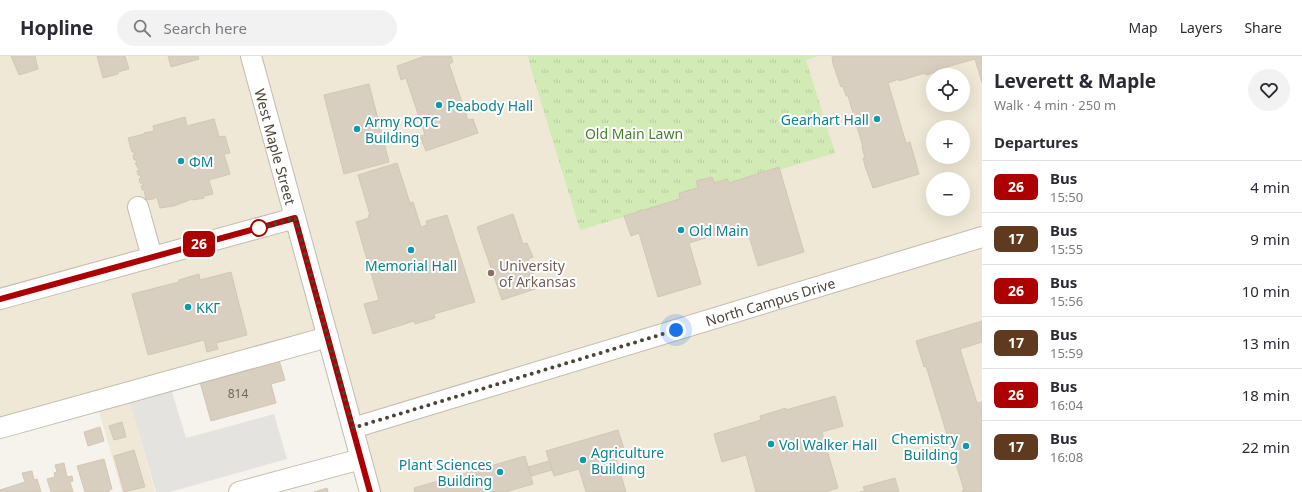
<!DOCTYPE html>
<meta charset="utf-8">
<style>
:root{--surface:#fff;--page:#f2f2f3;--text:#2b2b33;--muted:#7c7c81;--line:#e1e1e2}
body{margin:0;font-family:"Noto Sans",sans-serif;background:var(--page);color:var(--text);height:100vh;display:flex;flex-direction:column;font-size:15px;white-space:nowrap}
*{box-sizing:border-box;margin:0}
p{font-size:13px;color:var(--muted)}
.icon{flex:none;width:22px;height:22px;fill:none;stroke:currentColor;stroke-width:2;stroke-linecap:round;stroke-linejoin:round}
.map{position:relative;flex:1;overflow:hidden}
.panel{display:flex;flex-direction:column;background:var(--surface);width:320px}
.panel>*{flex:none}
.badge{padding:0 8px;border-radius:6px;font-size:14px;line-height:26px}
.fabs{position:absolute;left:926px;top:12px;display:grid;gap:8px}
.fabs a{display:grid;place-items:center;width:44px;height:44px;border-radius:50%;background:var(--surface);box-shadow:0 4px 16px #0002;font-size:20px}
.you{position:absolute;width:20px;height:20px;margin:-10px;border:3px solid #fff;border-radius:50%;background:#1a73e8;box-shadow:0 0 0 6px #1a73e833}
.map>.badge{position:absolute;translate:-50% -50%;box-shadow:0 0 0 2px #fff}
h2{padding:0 12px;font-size:15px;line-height:36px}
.round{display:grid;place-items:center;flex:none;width:42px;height:42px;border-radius:21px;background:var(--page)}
.overview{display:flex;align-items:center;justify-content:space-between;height:68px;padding:0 12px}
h1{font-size:19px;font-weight:700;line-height:30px}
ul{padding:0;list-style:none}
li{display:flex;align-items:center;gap:12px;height:52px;padding:0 12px;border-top:1px solid var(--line)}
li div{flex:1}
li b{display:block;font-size:15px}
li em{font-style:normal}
li .badge{min-width:44px;font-weight:700;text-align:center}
header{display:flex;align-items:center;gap:24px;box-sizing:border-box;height:56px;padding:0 20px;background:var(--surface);border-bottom:1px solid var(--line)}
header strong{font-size:19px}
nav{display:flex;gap:22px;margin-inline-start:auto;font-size:14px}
.search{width:280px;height:36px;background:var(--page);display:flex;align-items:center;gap:10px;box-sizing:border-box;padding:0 14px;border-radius:22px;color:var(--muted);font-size:15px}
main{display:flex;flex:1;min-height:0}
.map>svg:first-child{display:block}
</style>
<header>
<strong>Hopline</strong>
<div class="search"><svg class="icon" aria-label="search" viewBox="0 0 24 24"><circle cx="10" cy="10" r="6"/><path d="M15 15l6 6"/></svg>Search here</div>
<nav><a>Map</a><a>Layers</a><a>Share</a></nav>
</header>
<main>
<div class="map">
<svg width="982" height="436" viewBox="0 0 982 436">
<defs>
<pattern id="grass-tufts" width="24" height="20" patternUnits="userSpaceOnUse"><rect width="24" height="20" fill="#d2eab5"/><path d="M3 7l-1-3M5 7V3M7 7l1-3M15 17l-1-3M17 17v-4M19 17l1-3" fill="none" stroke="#b6ca9c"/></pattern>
</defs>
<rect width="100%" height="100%" fill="#f6f3ec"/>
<path fill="#efe8d6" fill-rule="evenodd" d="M0 0H982V436H370L328 281 128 337 155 436H122L96 345 0 372ZM933 19H963V49H933ZM933 71H963V101H933ZM933 123H963V153H933Z"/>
<path fill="url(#grass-tufts)" d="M528 0H818L806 4 835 97 580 174 531 13Z"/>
<path fill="#e5e3e0" d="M170 329 186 382 274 358 287 403 170 436H156L128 340Z"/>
<path fill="#d8cfc1" stroke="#d3c7b4" d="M11 0H35L38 13 19 19Z
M97 0H125L129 13 118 16V18L103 22Z
M168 0H198L199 3 171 11Z
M425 0H451L453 6 449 8 468 64 473 63 478 77 426 95 420 80 425 79 406 22 401 24 397 10Z
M836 0H982V27L975 3 936 14 937 16 926 19 925 17 899 25V23L888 27 906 87 910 86 919 118 873 132 865 110 863 102H865L862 91H863L848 40H846L843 30 841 31 833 8 832 1Z
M369 28 389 106 344 118 324 39Z
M185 61 187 70 214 63 219 81 225 80 230 97 224 98 230 118 209 124 213 138 204 140V142L193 144 192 143 174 150 160 152 157 141 151 144V143L146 144 144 134H142L141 130H143L142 127H140L139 123 141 122 140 119H138L137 115 139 114 135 107H137L136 104H134L133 99H135L134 96H132L128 82 144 78V77L154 75 153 70Z
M397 107 410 147 413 146 421 171 427 169 426 165 447 159 475 246 434 258 435 262 415 268 414 265 373 278 364 248 379 244 356 166 369 162 368 160 370 159 358 119Z
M779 111 804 196 758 210 746 170 689 187 701 228 658 241 639 177 631 180 624 160 680 143 679 137 698 132 696 125 712 121 714 127 727 123 729 127Z
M513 158 523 188 527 187 533 201 528 203 538 232 502 244 477 171Z
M231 216 247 279 216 287 218 293 207 296 204 284 148 299 132 238 179 226V224L199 218 200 224Z
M982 265V286L960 293 977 347 982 346V436H963L962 434H964L926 310 924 311 916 285Z
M279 304 285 324 271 328 276 347 211 365 200 326Z
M835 340 843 370 822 376 838 432 825 436H756L746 399 722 406 714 378 761 364 760 360 786 352V354Z
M122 366 126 381 114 384 109 370Z
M100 371 104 385 88 390 84 376Z
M618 374 626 399 616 402 626 436H586L579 413 554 420 546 395Z
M134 394 145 431 124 436 114 400Z
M525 400 533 428 505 436H415L414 432Z
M104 403 112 433 109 434V436H85L77 410Z
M549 405 552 414 531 420 528 411Z
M64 407 67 421 72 420 73 425 70 426 73 436H51L47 423 55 421 54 417 57 416 55 409Z
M32 415 34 424 37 423 41 436H0V434L25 426 22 417Z
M895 422 899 436H860L865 435 863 431Z
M327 432 328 436H314Z"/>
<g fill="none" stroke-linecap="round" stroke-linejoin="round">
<defs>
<g id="minor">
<path id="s1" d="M251 0 370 436"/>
<path d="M138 151 152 201"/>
<path d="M0 243 295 162"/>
<path d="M0 372 328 281"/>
<path id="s2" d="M353 372 982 181"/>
<path d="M239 436 361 403"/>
</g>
</defs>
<use href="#minor" stroke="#c2bbae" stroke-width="22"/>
<use href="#minor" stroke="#fff" stroke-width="20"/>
</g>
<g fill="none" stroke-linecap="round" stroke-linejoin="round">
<defs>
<path id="line" d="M0 243 295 162 370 436"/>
</defs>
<use href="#line" stroke="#fff" stroke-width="9"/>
<use href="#line" stroke="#ad0101" stroke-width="6"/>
<path stroke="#4b4439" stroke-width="4" stroke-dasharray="0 7.2" d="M259 172 257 173 295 162 353 372 676 274"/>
</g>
<g fill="#0f9aa8" stroke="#fff" stroke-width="1.5">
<circle cx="439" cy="49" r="4"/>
<circle cx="877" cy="63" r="4"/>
<circle cx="357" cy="73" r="4"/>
<circle cx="181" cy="105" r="4"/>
<circle cx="681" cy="174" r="4"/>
<circle cx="411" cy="194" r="4"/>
<circle cx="188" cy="251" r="4"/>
<circle cx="771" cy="388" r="4"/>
<circle cx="966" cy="390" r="4"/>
<circle cx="583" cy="404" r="4"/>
<circle cx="500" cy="416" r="4"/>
</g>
<circle fill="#fff" stroke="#ad0101" stroke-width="2" cx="259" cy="172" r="8"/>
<circle fill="#8d6e63" stroke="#fff" stroke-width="1.5" cx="491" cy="217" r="4"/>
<g text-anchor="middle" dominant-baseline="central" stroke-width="4" stroke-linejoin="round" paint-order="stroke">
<g font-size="12" fill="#6e675b">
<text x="238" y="337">814</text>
</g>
<g font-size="14" fill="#0d838f" stroke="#fff" text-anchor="start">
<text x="447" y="49">Peabody Hall</text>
<text x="869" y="63" text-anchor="end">Gearhart Hall</text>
<text x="365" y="65">Army ROTC<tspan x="365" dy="16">Building</tspan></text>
<text x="189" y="105">ΦΜ</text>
<text x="689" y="174">Old Main</text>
<text x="411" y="209" text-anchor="middle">Memorial Hall</text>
<text x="196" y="251">ΚΚΓ</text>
<text x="958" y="382" text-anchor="end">Chemistry<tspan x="958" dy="16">Building</tspan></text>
<text x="779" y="388">Vol Walker Hall</text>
<text x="591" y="396">Agriculture<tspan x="591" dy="16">Building</tspan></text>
<text x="492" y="408" text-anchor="end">Plant Sciences<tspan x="492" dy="16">Building</tspan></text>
</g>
<g font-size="14" fill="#4a7f2a" stroke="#fff">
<text x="634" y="77">Old Main Lawn</text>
</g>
<g font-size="14" fill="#4b4439" stroke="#fff">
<text stroke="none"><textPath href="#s1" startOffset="94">West Maple Street</textPath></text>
<text stroke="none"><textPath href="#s2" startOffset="436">North Campus Drive</textPath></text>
</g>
<g font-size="14" fill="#785e54" stroke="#fff" text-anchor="start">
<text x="499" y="209">University<tspan x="499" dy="16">of Arkansas</tspan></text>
</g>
</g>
</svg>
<div class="fabs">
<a><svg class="icon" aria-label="locate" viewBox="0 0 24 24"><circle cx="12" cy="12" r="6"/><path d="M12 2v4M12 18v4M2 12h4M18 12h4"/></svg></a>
<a>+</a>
<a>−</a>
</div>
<div class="you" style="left:676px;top:274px"></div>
<b class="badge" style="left:199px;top:188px;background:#ad0101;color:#fff">26</b>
</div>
<section class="panel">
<div class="overview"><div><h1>Leverett &amp; Maple</h1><p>Walk · 4 min · 250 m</p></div><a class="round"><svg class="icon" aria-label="heart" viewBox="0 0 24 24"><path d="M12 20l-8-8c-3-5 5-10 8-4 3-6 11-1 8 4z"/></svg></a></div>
<h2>Departures</h2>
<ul>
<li><span class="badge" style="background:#ad0101;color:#fff">26</span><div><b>Bus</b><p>15:50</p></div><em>4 min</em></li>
<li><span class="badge" style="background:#603a1f;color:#fff">17</span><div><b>Bus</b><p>15:55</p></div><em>9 min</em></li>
<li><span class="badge" style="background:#ad0101;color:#fff">26</span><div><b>Bus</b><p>15:56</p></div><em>10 min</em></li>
<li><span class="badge" style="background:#603a1f;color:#fff">17</span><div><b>Bus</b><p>15:59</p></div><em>13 min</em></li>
<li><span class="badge" style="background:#ad0101;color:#fff">26</span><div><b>Bus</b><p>16:04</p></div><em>18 min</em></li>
<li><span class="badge" style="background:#603a1f;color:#fff">17</span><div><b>Bus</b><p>16:08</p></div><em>22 min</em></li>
</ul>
</section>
</main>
